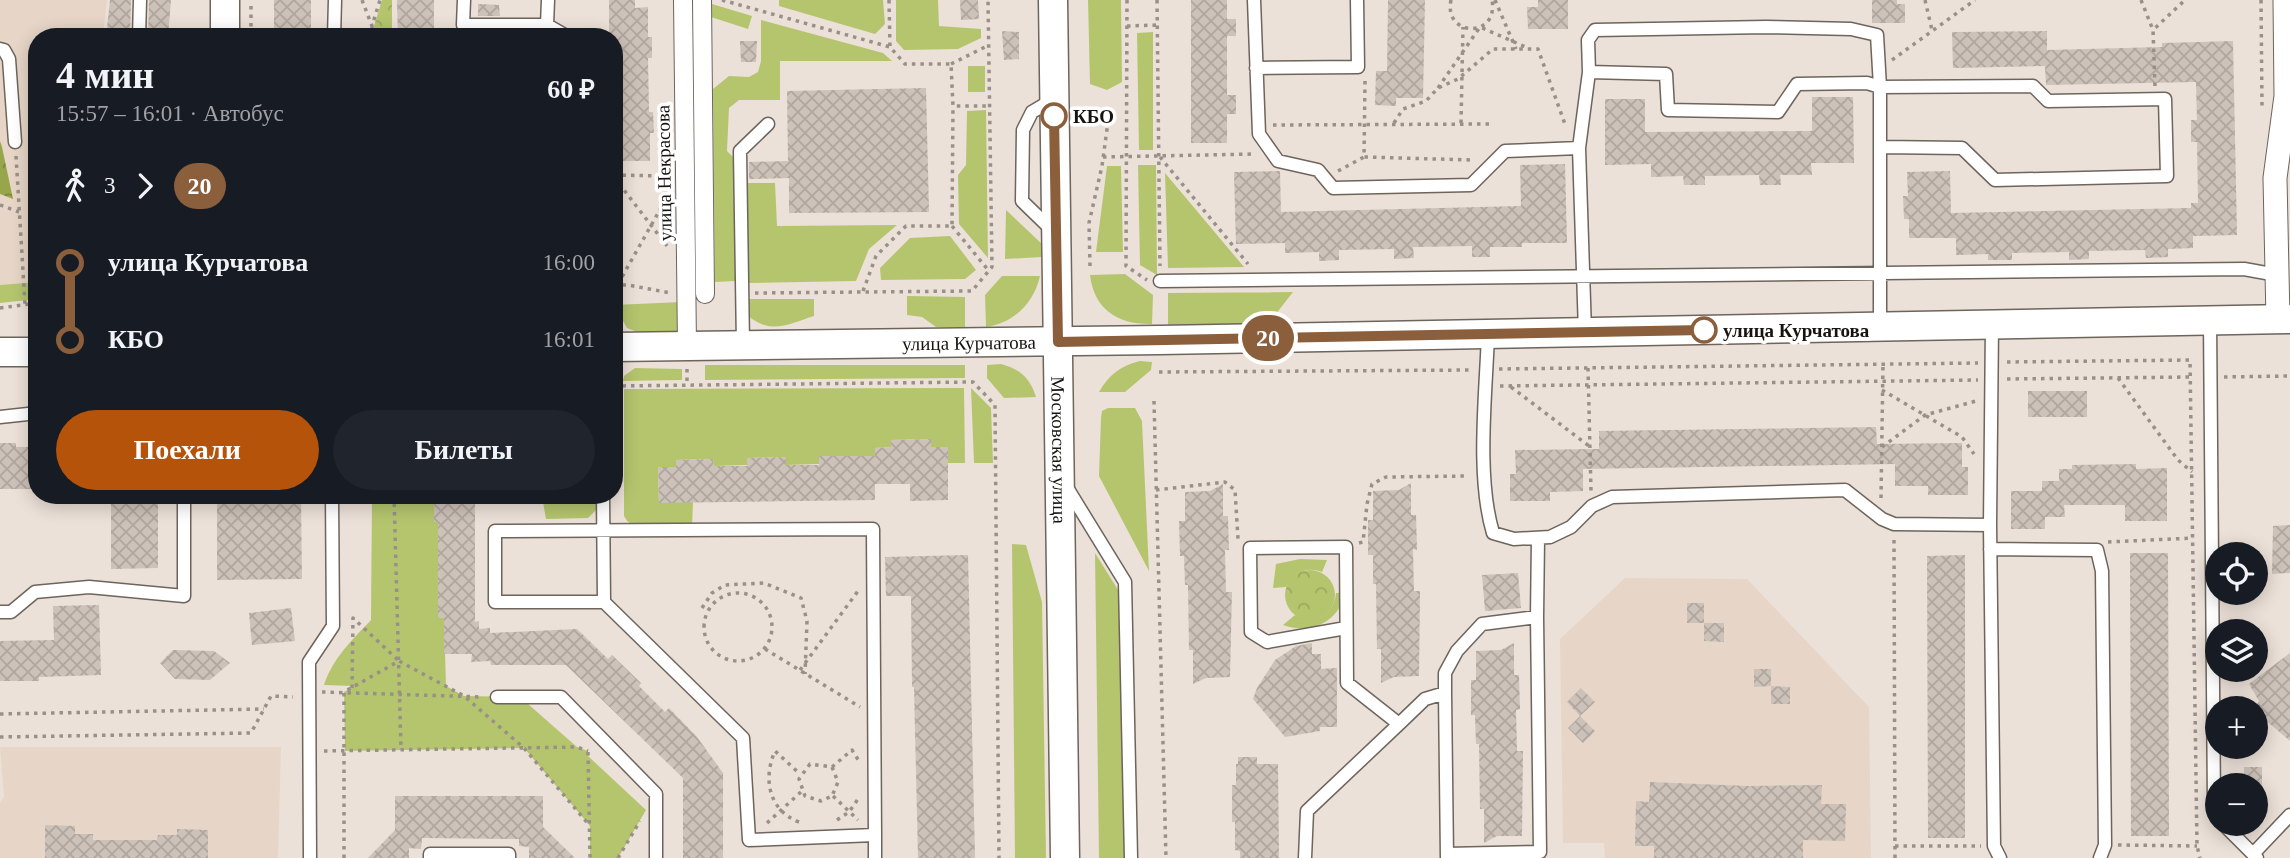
<!DOCTYPE html>
<html lang="ru">
<meta charset="utf-8">
<style>
:root{--surface:#171b24;--page:#20242c;--text:#f1f3f6;--muted:#9ea1a6;--accent:#b45309}
body{margin:0;font-family:Georgia,serif;background:var(--page);color:var(--text);height:100vh;display:flex;flex-direction:column;font-size:26px;white-space:nowrap}
*{box-sizing:border-box;margin:0}
p{font-size:23px;color:var(--muted)}
.icon{flex:none;width:38px;height:38px;fill:none;stroke:currentColor;stroke-width:2;stroke-linecap:round;stroke-linejoin:round}
.map{position:relative;flex:1;overflow:hidden}
.side{position:absolute;left:28px;top:28px;width:595px;height:476px;display:flex;flex-direction:column;background:var(--surface);border-radius:28px;box-shadow:0 4px 18px #0003}
.side>*{flex:none}
.badge{padding:0 14px;border-radius:23px;font-size:24px;line-height:46px}
.tools{position:absolute;left:2205px;top:542px;display:grid;gap:14px}
.tools a{display:grid;place-items:center;width:63px;height:63px;border-radius:50%;background:var(--surface);box-shadow:0 4px 18px #0003;font-size:35px}
.map>.badge{position:absolute;translate:-50% -50%;box-shadow:0 0 0 4px #fff}
.legs{display:flex;align-items:center;gap:10px;height:77px;padding:0 28px;font-size:23px}
.legs p{margin-inline-start:auto}
.overview{display:flex;align-items:center;justify-content:space-between;height:119px;padding:0 28px}
h1{font-size:38px;font-weight:600;line-height:52px}
.cta{display:flex;gap:14px;margin-top:auto;padding:14px 28px}
.cta a{flex:1;height:80px;border-radius:42px;background:var(--accent);color:#fff;font-size:28px;font-weight:600;line-height:80px;text-align:center}
.cta a+a{background:var(--page);color:var(--text)}
ul{padding:0 28px;list-style:none}
li{display:flex;align-items:center;gap:24px;height:77px;font-size:26px}
li i{display:grid;place-items:center;width:10px;height:100%;margin:0 9px;background:currentColor}
li i::after{content:'';width:18px;height:18px;margin:-9px;border:5px solid;border-radius:50%;background:var(--surface)}
li p{margin-inline-start:auto}
li:first-child i{background:linear-gradient(#0000 50%,currentColor 0)}
li:last-child i{background:linear-gradient(currentColor 50%,#0000 0)}
.map>svg:first-child{display:block}
</style>
<div class="map">
<svg width="2290" height="858" viewBox="0 0 2290 858">
<defs>
<pattern id="forest-crowns" width="20" height="18" patternUnits="userSpaceOnUse" patternTransform="scale(1.75)"><rect width="20" height="18" fill="#97a64b"/><path d="M2 6a3 3 0 1 1 6 0M12 15a3 3 0 1 1 6 0" fill="none" stroke="#7a863d"/></pattern>
<pattern id="park-crowns" width="20" height="18" patternUnits="userSpaceOnUse" patternTransform="scale(1.75)"><rect width="20" height="18" fill="#b5c56e"/><path d="M2 6a3 3 0 1 1 6 0M12 15a3 3 0 1 1 6 0" fill="none" stroke="#9ba85e"/></pattern>
<pattern id="building-cross-hatch" width="8" height="8" patternUnits="userSpaceOnUse" patternTransform="scale(1.75)"><rect width="8" height="8" fill="#cdc2b9"/><path d="M0 0l8 8M0 8l8-8" fill="none" stroke="#afa69e"/></pattern>
</defs>
<rect width="100%" height="100%" fill="#ece1d8"/>
<path fill="#e7d6c7" d="M0 0H107L103 37H37V282L0 285Z
M1625 578 1747 579 1869 707 1871 858H1605L1604 843H1563L1560 639Z
M0 747H281L278 858H0V803L4 797Z"/>
<path fill="#b5c56e" d="M779 0H883L885 24 875 34 779 6Z
M896 0H938L939 26 981 29V38L958 49 904 50 896 41Z
M1088 0H1121L1122 82 1107 90 1090 84Z
M712 4 752 16 748 29 711 17Z
M761 20 883 53 892 61H780V100H739L729 108 727 151 734 158 735 281 715 282 713 89 729 76 749 77 758 72 761 61Z
M1153 32V150H1139L1137 33Z
M968 66H985V92H968Z
M986 110 988 258 959 224 958 175 966 165 967 111Z
M1138 165H1156L1157 275 1140 265Z
M1107 166H1121L1123 252H1096Z
M1165 173 1244 267 1168 268Z
M747 183H775L777 226 897 225 869 249 856 281 748 283Z
M1006 210 1041 243V257L1005 259Z
M950 236 976 270 965 279 881 280 880 268 910 238Z
M1125 274 1153 295 1152 324C1119 325 1094 310 1090 275Z
M1002 276H1040C1034 303 1014 323 986 327L985 295Z
M37 282V299L0 303V285Z
M1293 292 1265 328 1168 330V293Z
M907 296 965 297V327H936L922 317 907 315Z
M748 299H814V316C788 324 772 335 748 316Z
M681 302V331L637 332 627 328 614 305Z
M1140 361 1152 362 1151 370 1125 392H1099C1109 375 1120 366 1140 361Z
M1001 364C1020 369 1030 378 1036 397L1004 398 987 378V365Z
M705 365H965V378L705 380Z
M635 368 682 369V380L623 381 624 376Z
M964 388 965 463H948V447H931L930 439 891 440V447L875 448V463L856 456H819V464L786 465 785 457 748 458 747 465 714 466 713 459 676 460V467H658L659 502H693L692 526 633 525 627 521 624 516V389Z
M971 388 991 408 993 463H974Z
M1108 408H1135L1142 421 1149 571 1099 476 1101 418 1102 411Z
M372 495H434V522H438V617L444 618 446 686 464 696 520 697 577 747 588 751V756L646 810 618 858H590V826L524 748 345 751 344 692 354 686 324 685C333 658 351 641 371 620Z
M564 495H597V509L588 518 546 519 543 502H564Z
M1012 544 1026 545 1042 602 1046 858H1015Z
M1095 553 1120 593 1125 858H1099Z
M1300 559 1327 560 1322 572C1305 566 1295 573 1286 587L1273 588 1276 564Z
M1336 593H1345C1339 622 1311 635 1283 625L1295 615C1315 626 1334 615 1336 593Z"/>
<path fill="url(#forest-crowns)" d="M0 141 2 147 13 199 0 194Z"/>
<path fill="url(#park-crowns)" d="M382 0H392V37H374V26Z
M1285 595a25 25 0 1 1 50 0a25 25 0 1 1-50 0Z"/>
<path fill="url(#building-cross-hatch)" d="M110 0H131L130 37H106Z
M149 0H171L168 37H148Z
M274 0H311V37H274Z
M397 0H434V37H398Z
M609 0H635V8L648 7V37H652V58H648L649 112H653L654 133H650V161H614V37H609Z
M960 0H978L979 19 961 20Z
M1191 0H1227V19H1236V36H1227V95H1236V114H1227V143H1191Z
M1388 0H1425L1423 98H1396V106L1375 105 1376 71H1387Z
M1538 0H1568V29H1528L1527 7H1538Z
M1872 0H1897V4H1905V23H1872Z
M478 4 499 5 500 16H478Z
M1002 31 1019 32V59L1004 60Z
M2047 31V50L2162 47V43L2233 41 2237 235 2193 236V248L2168 249V257L2146 258 2145 250 2089 251V259L2069 260V252L2012 253V260H1988V254L1956 255V238H1909V219H1904L1903 196H1908L1907 172 1950 171 1951 213 2191 208V203H2198L2197 142H2191V120H2197L2196 82 2046 85 2045 66 1953 68 1952 32Z
M740 41H757L756 62H741Z
M926 88 929 212 789 213V178L749 179V162L788 161 787 91Z
M1812 97H1853L1854 163H1811L1812 175H1780L1781 185H1760L1759 175 1705 176V185H1684L1683 176 1651 177V164L1605 165V99H1645V132L1812 131Z
M1565 164 1567 243H1522V247H1490V257H1472V246L1413 247 1414 258 1394 259V249L1339 250V260L1319 261V252L1285 253V243L1236 244 1234 172 1280 171 1281 212 1521 206 1520 165Z
M2028 391H2087V417H2028Z
M1876 427 1877 444 1962 443V467H1968V495H1928V486H1895V464L1583 469V491L1550 492V501H1510V474H1516L1515 450 1599 449V431Z
M931 439V447H948V500L910 501V484H875V500L659 503 658 467H676V460L713 459 714 466H747V458L786 457V465H819V456H875V448L891 447V440Z
M0 443H16V447H37V489H0Z
M2136 464V469L2167 468V521H2125V505H2064L2065 517H2045V529H2011V491H2042V481H2059V469H2072V465Z
M1411 483V515H1416L1417 550 1413 549 1414 591H1420L1419 676 1394 677 1381 683V649H1377L1376 584H1373V555H1368V520H1373V491L1399 490Z
M1223 484V516H1228L1229 550H1225L1226 592H1232L1230 677 1206 678 1193 684V650H1189L1188 585H1185L1184 556H1180L1179 521H1185V492L1210 491Z
M111 495H158V568L111 569Z
M217 495H301L302 579 217 580Z
M434 495H475V622L479 621V629L490 628V633L577 629 608 659 612 655 641 683 639 686 665 712 669 708 697 737 723 773V858H683V778L566 665H491L490 661 471 662 472 654H444V618L438 617V522H434Z
M2290 525V573L2272 574 2273 526Z
M2130 553H2168L2169 836H2131Z
M968 555 975 858H918L914 687H912L911 596H886L885 557Z
M1965 555V838H1928L1927 556Z
M1518 573 1521 608 1485 611 1482 575Z
M1687 603H1704V623H1687Z
M99 605 101 675 39 677V681H0V641L54 640 53 606Z
M291 608 295 641 252 645 249 613Z
M1704 623H1724V642L1704 641Z
M1312 643V654H1321V669L1337 668V727H1320V731L1285 737 1253 699 1257 688 1275 660 1296 646Z
M1514 643V675H1519L1520 709 1516 710 1517 751H1523L1522 836H1497L1484 843V809H1480L1479 744H1476L1475 715H1471V680H1476V651L1501 650Z
M173 650 214 651 230 663 210 680 175 679 160 663Z
M2290 653V741L2256 712 2254 709 2259 701 2249 684Z
M1754 669H1771V686L1754 687Z
M1771 686 1790 687V704H1771Z
M1581 688 1595 702 1580 716 1567 702Z
M1580 716 1595 731 1583 743 1568 728Z
M1238 757H1257V764H1278L1279 858H1240V851L1235 850V822H1232V785H1236V764H1238Z
M2244 767H2262V786H2244Z
M1650 782 1749 786 1822 785 1821 804H1846L1845 841 1803 840V858H1654V846H1635L1636 801 1649 802Z
M395 796H543V827L575 858H529V847L519 846V839L422 838 421 849 409 848V858H368L395 830Z
M45 825 75 826V834H93V840H157L158 835H177V829L208 830V858H45Z"/>
<g fill="none" stroke-linecap="round" stroke-linejoin="round">
<defs>
<path id="service" d="M464 0 463 25H547
M548 0 547 25 568 37
M1254 0 1259 134 1278 161 1318 170 1333 188 1471 185 1505 151 1579 148
M139 37 140 0
M334 37 335 0
M0 49 4 50 9 59 15 142
M1256 68 1358 67 1357 0
M1589 72 1588 40 1595 30 1766 27 1851 29 1877 35 1880 87 2033 86 2048 101 2165 99 2167 176 1995 180 1962 148 1881 147
M1054 99 1032 112 1023 130 1022 201 1054 232
M1160 281 2244 269 2277 275
M2210 321 2214 806 2217 813
M1585 332 1579 148 1589 72 1666 74 1668 110 1778 112 1797 84 1867 83 1880 87V327
M1488 334C1486 394 1476 476 1493 533L1514 539 1550 537 1571 527 1592 506 1612 497 1845 490 1882 519 1894 524 1990 525 1992 325
M743 345 740 151 768 124
M0 417 37 413
M1066 486 1125 582 1131 858
M603 495 604 602 743 738 749 840 875 835V858
M1990 525 1994 846 2000 858
M1990 549 2097 550 2102 571 2105 845 2100 858
M604 602H495V531L873 529 875 835
M0 612H11L35 592 89 587 184 596V495
M1445 693V673L1457 651 1482 624 1537 617 1538 538
M497 697H561L656 794V858
M1399 724 1425 699 1445 693 1447 858
M2223 824 2257 858
M1447 854 1540 852 1537 617
M2253 854 2290 815
M310 858 309 662 333 626 332 495
M430 858V854H509V858
M1305 858 1307 811 1399 724 1347 683 1346 547 1250 548 1251 632 1267 642 1346 628"/>
<path id="pedestrian" d="M683 0 687 346
M702 0 705 294"/>
<path id="minor" d="M2278 320 2275 178 2286 96 2285 0"/>
<g id="tertiary">
<path id="s1" d="M1053 0 1065 858"/>
<path d="M225 37V0"/>
<path id="s2" d="M614 347 1160 340 2290 319"/>
<path d="M0 352H37"/>
</g>
</defs>
<use href="#service" stroke="#6d645c" stroke-width="15"/>
<use href="#pedestrian" stroke="#6d645c" stroke-width="20"/>
<use href="#minor" stroke="#6d645c" stroke-width="25"/>
<use href="#tertiary" stroke="#6d645c" stroke-width="31"/>
<path stroke="#989089" stroke-width="3.5" stroke-dasharray="3.5 5" stroke-linecap="butt" d="M362 0 372 26 380 0
M722 0 890 47 905 64H951L953 106H990
M889 0 890 47
M1127 0 1126 266 1147 280
M1157 0 1160 266
M1451 0C1443 37 1499 39 1492 0
M1495 0 1516 49
M1925 0 1932 30
M2141 0 2153 30
M2261 0 2262 106
M251 6V37
M372 26V37
M1127 26 1157 25
M1892 60 1975 0
M951 64 989 45
M1365 81 1364 157 1473 160
M2155 86 2153 30 2185 0
M1438 88 1480 27 1528 48
M1394 123 1403 109 1426 101 1438 88 1458 79 1493 49H1538L1566 127
M1461 123 1463 27
M1273 125 1491 124
M16 156 25 304
M1103 157 1256 154
M1160 157 1248 264
M1338 171 1364 157
M614 175 667 176
M614 177 667 246
M0 205 19 212
M952 226 989 271
M1090 266 1089 223 1102 166 1108 122
M618 284 666 199
M614 285H628L671 293
M863 291 876 256 906 226H952L953 106
M755 293 972 291 992 267 988 0
M0 308 37 303
M2007 362 2190 360 2197 846 2200 858
M1588 368 1591 491
M687 369V385
M1499 369 1978 363
M1159 372 1472 370
M2224 377 2290 376
M2118 378 2178 460 2192 472
M2007 379 2192 377
M614 386 973 382 995 405 999 858
M1500 386 1978 380
M1511 387 1589 446
M1882 390 1962 437 1974 454
M1154 401 1166 858
M1882 447 1925 415 1976 401
M1156 490 1225 482 1235 490 1238 539
M394 495 401 749
M1881 498 1883 364
M1894 540 1895 858
M2108 542 2193 538
M1359 543 1363 542 1367 504 1372 484 1386 477 1468 476
M704 627a34 34 0 1 1 68 0a34 34 0 1 1-68 0Z
M702 608 712 593 725 585 764 583 801 598 807 621 805 674
M765 649 860 707
M800 670 858 591
M352 688 353 618 398 660
M322 692 482 697
M0 714 264 709
M0 737 251 733 271 696 293 697
M324 751 577 747 588 751
M588 752 590 858
M832 767 838 782 832 796 821 801 805 796 799 779 810 764 832 767 852 750 859 761
M833 796 858 820
M837 820 849 812 858 799
M799 822C768 810 763 778 775 751L800 774
M767 823 802 791
M2118 845 2197 846
M1895 846H1981
M344 858V692L399 661 464 696 524 748 590 826
M618 858 640 821"/>
<use href="#service" stroke="#fff" stroke-width="12"/>
<use href="#pedestrian" stroke="#fff" stroke-width="18"/>
<use href="#minor" stroke="#fff" stroke-width="23"/>
<use href="#tertiary" stroke="#fff" stroke-width="28"/>
</g>
<g fill="none" stroke-linecap="round" stroke-linejoin="round">
<defs>
<path id="line-1" d="M1054 116 1058 342 1704 330"/>
</defs>
<use href="#line-1" stroke="#fff" stroke-width="16"/>
<use href="#line-1" stroke="#8b5e3c" stroke-width="10"/>
</g>
<g fill="#fff" stroke="#8b5e3c" stroke-width="3.5">
<circle cx="1054" cy="116" r="12"/>
<circle cx="1704" cy="330" r="12"/>
</g>
<g text-anchor="middle" dominant-baseline="central" stroke-width="7" stroke-linejoin="round" paint-order="stroke">
<g font-size="19" font-weight="bold" fill="#171410" stroke="#fff" text-anchor="start">
<text x="1073" y="116">КБО</text>
<text x="1723" y="330">улица Курчатова</text>
</g>
<g font-size="19" fill="#171410" stroke="#fff">
<text transform="translate(664 173) rotate(-91)">улица Некрасова</text>
<text stroke="none"><textPath href="#s2" startOffset="355">улица Курчатова</textPath></text>
<text stroke="none"><textPath href="#s1" startOffset="450">Московская улица</textPath></text>
</g>
</g>
</svg>
<div class="tools">
<a><svg class="icon" aria-label="locate" viewBox="0 0 24 24"><circle cx="12" cy="12" r="6"/><path d="M12 2v4M12 18v4M2 12h4M18 12h4"/></svg></a>
<a><svg class="icon" aria-label="layers" viewBox="0 0 24 24"><path d="M12 4l9 5-9 5-9-5zM3 14l9 5 9-5"/></svg></a>
<a>+</a>
<a>−</a>
</div>
<b class="badge" style="left:1268px;top:338px;background:#8b5e3c;color:#fff">20</b>
<section class="side">
<div class="overview"><div><h1>4 мин</h1><p>15:57 – 16:01 · Автобус</p></div><b>60 ₽</b></div>
<div class="legs"><svg class="icon" aria-label="walk" viewBox="0 0 24 24"><circle cx="13" cy="4" r="2"/><path d="M13 8l-2 6 4 7M11 14l-3 7M7 12l3-4h3l4 4"/></svg>3<svg class="icon" aria-label="forward" viewBox="0 0 24 24"><path d="M9 5l7 7-7 7"/></svg><b class="badge" style="background:#8b5e3c;color:#fff">20</b></div>
<ul>
<li><i style="color:#8b5e3c"></i><b>улица Курчатова</b><p>16:00</p></li>
<li><i style="color:#8b5e3c"></i><b>КБО</b><p>16:01</p></li>
</ul>
<div class="cta"><a>Поехали</a><a>Билеты</a></div>
</section>
</div>
